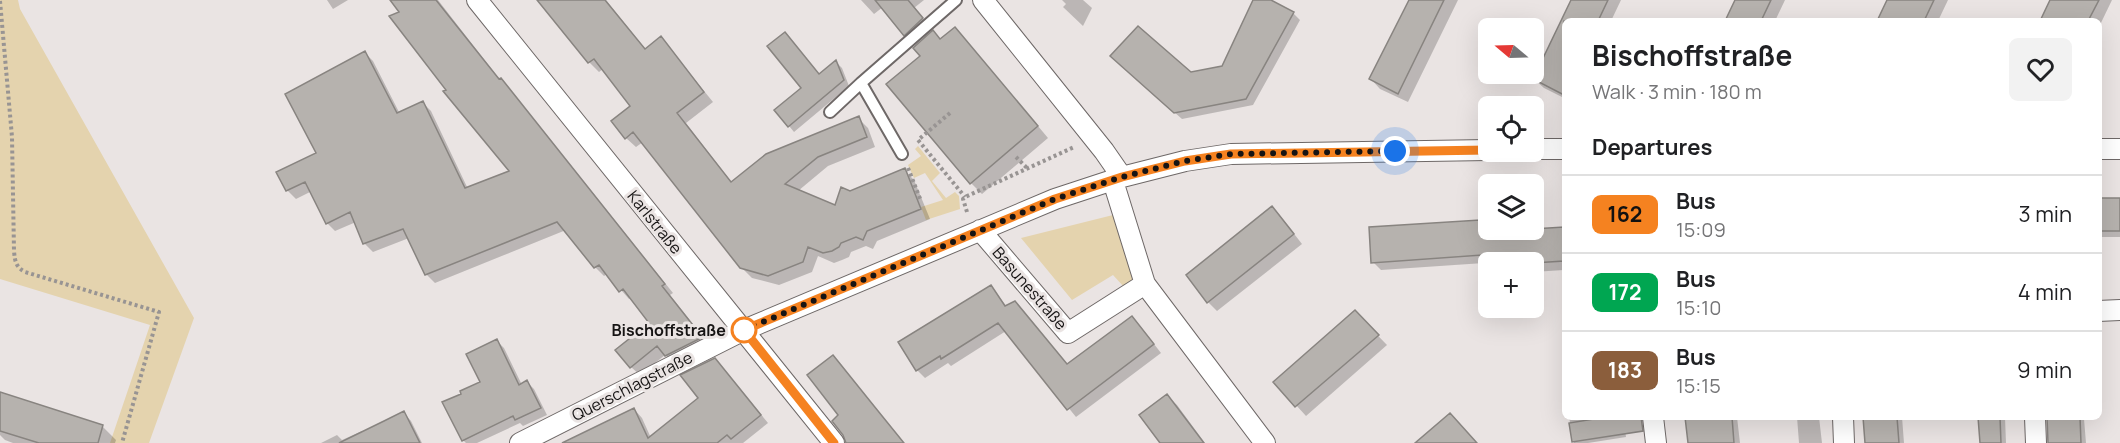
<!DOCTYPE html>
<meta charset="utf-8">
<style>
:root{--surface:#fff;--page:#f2f2f2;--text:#202124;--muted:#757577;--line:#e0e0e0}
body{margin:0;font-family:Manrope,sans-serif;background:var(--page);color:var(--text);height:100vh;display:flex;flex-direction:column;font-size:22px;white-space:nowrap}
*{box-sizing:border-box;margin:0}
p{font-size:20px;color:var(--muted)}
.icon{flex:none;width:33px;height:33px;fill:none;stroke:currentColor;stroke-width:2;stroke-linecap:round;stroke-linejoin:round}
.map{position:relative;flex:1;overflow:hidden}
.drawer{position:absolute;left:1562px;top:18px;width:540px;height:402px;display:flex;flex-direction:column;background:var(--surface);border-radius:9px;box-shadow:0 6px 24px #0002}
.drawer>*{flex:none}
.badge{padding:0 12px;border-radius:9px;font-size:21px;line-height:39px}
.needle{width:39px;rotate:289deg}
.buttons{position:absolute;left:1478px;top:18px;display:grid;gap:12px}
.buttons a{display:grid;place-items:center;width:66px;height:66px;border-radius:9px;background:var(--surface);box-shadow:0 6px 24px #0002;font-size:30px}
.you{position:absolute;width:30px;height:30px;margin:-15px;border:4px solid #fff;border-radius:50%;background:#1a73e8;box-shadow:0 0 0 9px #1a73e833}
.map>.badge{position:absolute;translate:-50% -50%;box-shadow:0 0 0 3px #fff}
h2{padding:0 30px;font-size:22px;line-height:54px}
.round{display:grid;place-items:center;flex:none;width:63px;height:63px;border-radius:9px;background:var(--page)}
.headline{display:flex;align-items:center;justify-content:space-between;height:102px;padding:0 30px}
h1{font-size:28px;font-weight:700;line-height:45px}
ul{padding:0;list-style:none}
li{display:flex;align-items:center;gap:18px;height:78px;padding:0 30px;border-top:2px solid var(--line)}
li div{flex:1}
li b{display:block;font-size:22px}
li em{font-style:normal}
li .badge{min-width:66px;font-weight:700;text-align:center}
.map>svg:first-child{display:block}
</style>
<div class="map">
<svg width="2120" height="443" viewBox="0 0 2120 443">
<rect width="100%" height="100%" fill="#eae4e3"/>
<path fill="#e4d3ae" d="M0 0H18L20 9 194 318 149 443H110L150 325 0 279Z
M918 146 940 173 932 181 946 198 955 192 959 196 960 209 926 220 921 207 943 200 925 173 914 178 908 165 921 156 915 149Z
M1113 215 1136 281 1124 287 1113 275 1072 300 1021 238Z"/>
<path fill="#0003" d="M327 0H348L333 9Z
M392 0H438L500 80 509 88 673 293 670 295 704 338 675 364 665 355 640 375 631 367 651 323 631 297 629 299 607 274 604 276 595 267 566 230 435 283 426 274 409 238 373 252 364 243 356 222 335 231 327 223 312 191 296 199 287 190 318 153 365 53 373 61 400 114 423 103 431 111 468 189 511 171 448 91 402 12Z
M539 0H606L646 50 661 38 713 102 686 123 732 183 858 118 868 128 875 147 828 166 798 191 836 207 850 192 904 170 914 180 930 219 877 241 873 249 866 246 851 252 849 257 842 260 834 263 818 256 812 272 779 285 752 278 741 267 643 142 636 147 626 138 632 107 603 69 599 72 589 62Z
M861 0H924L914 8 928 25 911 41 883 7 874 14Z
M1062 0H1083L1092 8 1083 26 1063 7 1066 4Z
M1255 0H1267L1293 13 1300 20 1253 105 1182 119 1119 63 1190 73 1223 67Z
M1410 0H1458L1408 102 1380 89 1371 79Z
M1573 0H1621L1611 21H1564V98L1544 88 1534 79Z
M1737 0H1785L1775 21H1727Z
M1889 0H1948L1938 21H1879Z
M2052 0H2112L2098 29V21H2041Z
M941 40H966L1048 138 982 194 971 183Z
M836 62 842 68 849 86 794 132 776 110Z
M2098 199H2120V237H2098Z
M1281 217 1302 244 1217 311 1208 302Z
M1479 222 1488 230V233L1564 228V270L1533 272V262H1488V270L1484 263 1381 270 1373 262Z
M991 286 1007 307 1068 365 1140 326 1161 353 1076 417 1006 331 951 366 948 363 925 378 917 370Z
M1355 312 1387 345 1306 416 1275 382Z
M497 341 504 348 522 385 527 382 534 389 547 415 523 426 520 423 477 443H466L463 440Z
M723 368 768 423 743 443H591L634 409 642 418 651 438 700 398Z
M1167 396 1177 405 1205 443H1162Z
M0 400 102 426 116 440 115 443H13L5 440 0 435Z
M404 413 411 421 422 443H321L337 435 342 440 362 431 363 433Z
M1569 417H1623L1626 437 1588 443H1574Z
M1687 417H1737L1740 443H1689Z
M1797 417H1819L1822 443H1799Z
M1865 417H1902L1904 443H1866Z
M1980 417H2005L2006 443H1981Z
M2048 417H2098V418L2084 419 2086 443H2049Z"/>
<path fill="#b6b2ae" stroke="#888480" stroke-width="1.5" d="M390 0H436L499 79 501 78 665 284 662 286 696 329 693 332 699 339 665 356 657 346 630 368 615 350 649 323 623 289 619 292 599 265 594 268 557 222 425 275 403 229 363 244 350 212 326 224 305 182 286 191 276 172 316 153 285 94 365 51 397 113 423 101 465 188 509 171 443 91 446 90 389 16 399 12Z
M537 0H605L645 49 661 36 704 92 677 113 731 182 766 154 859 116 867 137 818 157 785 184 835 205 841 187 850 191 905 168 921 209 867 231 863 240 856 237 841 243 839 247 832 251 823 253 808 247 803 262 768 276 740 268 633 132 625 139 611 121 630 106 594 59 588 63Z
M875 0H908L923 18 904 36Z
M1253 0H1271L1294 12 1246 99 1174 113 1110 56 1138 26 1191 72 1222 66Z
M1409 0H1444L1398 94 1369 79Z
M1571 0H1608L1598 21H1564V95L1533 79Z
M1735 0H1771L1761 21H1725Z
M1887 0H1934L1924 21H1877Z
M2050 0H2099L2088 21H2040Z
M955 27 1038 126 970 184 886 84 920 56 913 48 933 30 940 39Z
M785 32 819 74 836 60 844 80 788 127 774 110 801 88 767 46Z
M2098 198H2120V231H2098Z
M1272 206 1294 234 1207 303 1186 275Z
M1480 220 1481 232 1564 227V261L1533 263 1483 262 1482 255 1371 263 1369 227Z
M991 285 1005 306 1015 301 1067 364 1132 316 1154 344 1067 410 998 323 941 359 940 356 916 371 898 342Z
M1355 310 1379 335 1295 407 1273 382Z
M497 339 519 385 527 380 541 408 515 420 513 416 462 441 442 402 461 394 460 391 480 382 466 354Z
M833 355 874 406 904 443H846L843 435 832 421 838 415 807 375Z
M715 358 761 415 731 439 727 435 717 443H562L634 408 648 438 698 398 680 375Z
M0 392 103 425 98 443H39L0 431Z
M1167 394 1204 443H1160L1139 415Z
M404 411 420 443H339L384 421Z
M1450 413 1477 443H1415Z
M1606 417H1641L1643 431 1572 442 1569 423Z
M1685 417H1732L1734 443H1688Z
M1863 417H1897L1899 443H1865Z
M1978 417H2000L2001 443H1980Z
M2047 417H2080L2081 443H2048Z"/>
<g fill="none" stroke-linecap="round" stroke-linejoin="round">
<defs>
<path id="lane" d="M861 83 956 0
M830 112 861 83 902 154"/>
<path id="street" d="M477 0 834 443
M983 0 1104 151 1122 177
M1533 149H1564
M2098 149H2120
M1113 181 1145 284 1265 443
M980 230 1068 333 1145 284
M2098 311 2120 310
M1653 417 1656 443
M1843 417 1844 443
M2035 417 2036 443
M520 443 744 330 1055 199 1122 177 1185 161 1231 154 1488 150"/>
</defs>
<use href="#lane" stroke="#6e6867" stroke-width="14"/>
<use href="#street" stroke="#6e6867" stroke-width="22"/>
<path stroke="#989493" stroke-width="4" stroke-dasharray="3 3" stroke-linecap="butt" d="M0 1 12 137 14 251C15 262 16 267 25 272L159 312 122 443
M950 113 918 140 965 197
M1016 157 1027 168
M908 168 921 201
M967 212 963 199 965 197 1074 147"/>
<use href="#lane" stroke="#fff" stroke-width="10"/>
<use href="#street" stroke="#fff" stroke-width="20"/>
</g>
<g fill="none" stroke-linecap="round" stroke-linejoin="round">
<defs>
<path id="line" d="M834 443 744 330 1055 199 1122 177 1185 161 1231 154 1488 150"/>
</defs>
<use href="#line" stroke="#fff" stroke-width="14"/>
<use href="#line" stroke="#f58220" stroke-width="9"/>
<path stroke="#161414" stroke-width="6" stroke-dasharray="0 10.8" d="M744 330 1055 199 1122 177 1185 161 1231 154 1395 151"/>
</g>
<circle fill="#fff" stroke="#f58220" stroke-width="3" cx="744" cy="330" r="12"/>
<g text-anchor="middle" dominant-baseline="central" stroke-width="6" stroke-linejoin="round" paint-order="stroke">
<g font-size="16" fill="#161414" stroke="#eae4e3">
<text transform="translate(655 222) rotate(51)">Karlstraße</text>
<text transform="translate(1030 288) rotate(49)">Basunestraße</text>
<text transform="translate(632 386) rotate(-27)">Querschlagstraße</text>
</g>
<g font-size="16" font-weight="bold" fill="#161414" stroke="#eae4e3" text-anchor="end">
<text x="726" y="330">Bischoffstraße</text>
</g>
</g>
</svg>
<div class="buttons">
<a><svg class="needle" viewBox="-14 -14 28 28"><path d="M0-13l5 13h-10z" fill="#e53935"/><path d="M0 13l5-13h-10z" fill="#757577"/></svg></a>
<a><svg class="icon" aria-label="locate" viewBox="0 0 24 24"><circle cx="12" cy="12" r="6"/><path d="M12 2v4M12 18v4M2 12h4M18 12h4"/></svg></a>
<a><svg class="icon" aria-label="layers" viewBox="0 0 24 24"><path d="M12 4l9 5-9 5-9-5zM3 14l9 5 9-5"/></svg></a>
<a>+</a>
</div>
<div class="you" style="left:1395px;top:151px"></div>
<section class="drawer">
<div class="headline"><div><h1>Bischoffstraße</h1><p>Walk · 3 min · 180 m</p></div><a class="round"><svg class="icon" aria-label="heart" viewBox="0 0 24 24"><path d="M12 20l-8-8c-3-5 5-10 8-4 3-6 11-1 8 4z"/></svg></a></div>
<h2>Departures</h2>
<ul>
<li><span class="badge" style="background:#f58220;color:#111">162</span><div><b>Bus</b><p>15:09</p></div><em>3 min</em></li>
<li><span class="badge" style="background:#00a651;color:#fff">172</span><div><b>Bus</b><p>15:10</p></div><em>4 min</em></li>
<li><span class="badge" style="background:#8b5e3c;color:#fff">183</span><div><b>Bus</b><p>15:15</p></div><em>9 min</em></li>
</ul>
</section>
</div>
